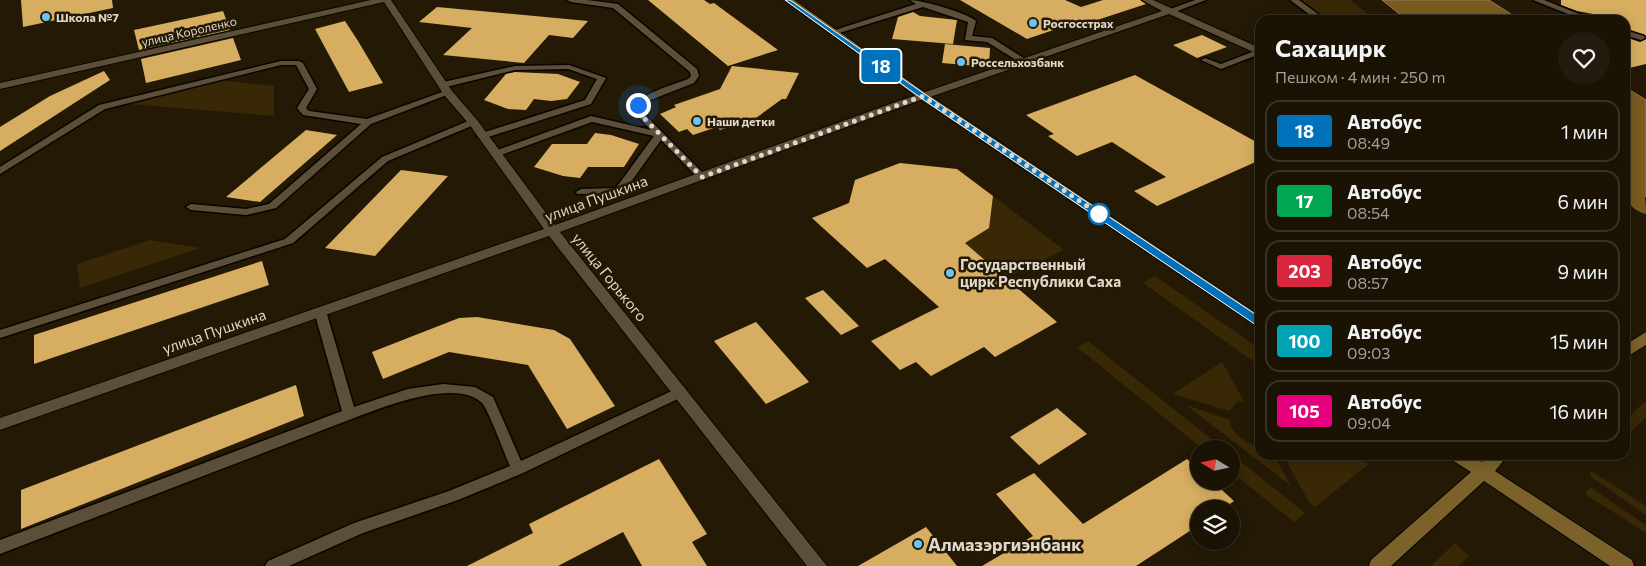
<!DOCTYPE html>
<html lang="ru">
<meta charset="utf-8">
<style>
:root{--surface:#1a1304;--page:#231c0e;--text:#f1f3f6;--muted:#9f9e9a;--line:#383226}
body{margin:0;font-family:Commissioner,sans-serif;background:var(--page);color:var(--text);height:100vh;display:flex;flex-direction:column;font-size:19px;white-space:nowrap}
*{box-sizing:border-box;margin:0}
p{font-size:16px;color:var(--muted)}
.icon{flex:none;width:28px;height:28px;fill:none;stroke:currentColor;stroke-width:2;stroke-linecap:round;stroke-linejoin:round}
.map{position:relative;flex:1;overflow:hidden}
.details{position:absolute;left:1255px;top:15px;width:375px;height:445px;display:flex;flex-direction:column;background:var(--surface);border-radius:15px;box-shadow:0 2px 12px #0003,0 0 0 1px var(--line)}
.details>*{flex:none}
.badge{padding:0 10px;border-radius:4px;font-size:18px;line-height:32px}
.needle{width:32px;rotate:280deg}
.fabs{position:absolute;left:1190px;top:440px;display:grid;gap:10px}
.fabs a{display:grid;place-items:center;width:50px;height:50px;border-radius:50%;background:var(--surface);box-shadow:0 2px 12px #0003,0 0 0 1px var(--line);font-size:25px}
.you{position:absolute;width:25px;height:25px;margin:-12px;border:4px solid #fff;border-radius:50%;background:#1a73e8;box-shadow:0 0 0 8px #1a73e833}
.map>.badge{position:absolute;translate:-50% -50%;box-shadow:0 0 0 2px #fff}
.round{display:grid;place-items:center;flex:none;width:52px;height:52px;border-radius:26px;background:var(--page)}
.summary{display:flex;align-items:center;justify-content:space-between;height:85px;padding:0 20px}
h1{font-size:24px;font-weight:700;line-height:38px}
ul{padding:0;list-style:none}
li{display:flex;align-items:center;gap:15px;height:62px;margin:0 10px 8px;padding:0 10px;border:2px solid var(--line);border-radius:15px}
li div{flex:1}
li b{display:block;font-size:19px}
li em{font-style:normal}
li .badge{min-width:55px;font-weight:700;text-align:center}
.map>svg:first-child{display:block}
</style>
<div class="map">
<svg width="1646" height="566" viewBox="0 0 1646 566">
<rect width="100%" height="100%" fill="#231905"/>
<path fill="#392806" d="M1301 0H1350L1376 20H1328Z
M218 80 274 86V116L129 104Z
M993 196 1064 250 1006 278 965 243Z
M150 240 200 248 80 288 77 264Z
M1155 276 1260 349V366L1143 283Z
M1088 341 1224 449H1203L1077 347Z
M1222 362 1245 403 1238 401 1229 411 1173 394Z
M1646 401V417L1625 437V420Z
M1186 405 1230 420C1230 434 1248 444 1260 447V455H1274L1291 486Z
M1231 454 1305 513 1294 522 1231 472Z
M1283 455H1355L1369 464 1315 507 1309 502Z
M1591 471 1646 506V515L1590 476Z
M1590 487 1646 525V533L1585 494Z
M1455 543 1469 556 1458 566H1431Z"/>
<path fill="#795b1f" stroke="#978052" d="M1382 0H1489L1520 20H1407Z
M1625 87 1646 100V196L1638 202 1625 191Z"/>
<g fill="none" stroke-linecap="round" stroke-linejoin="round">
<path fill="#795b1f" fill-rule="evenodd" d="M1625 160 1632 162C1643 177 1646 196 1646 214 1619 207 1625 182 1625 160Z"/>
</g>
<path fill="#d7ae61" d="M21 0H112L113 8 23 27Z
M648 0H704L710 4 714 3 778 50 728 66Z
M960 0H1065L1081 7 1103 0H1140L1146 4 1079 26 1074 23 1027 39Z
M1561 0H1646V36L1625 28V20L1577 11 1561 5Z
M437 7 588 21 573 38 549 35 524 63 443 55 472 28 419 22Z
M223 11 230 30 139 50 134 30Z
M913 12 920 16 957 20 953 44 892 39 898 17Z
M345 21 358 41 383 83 349 92 315 29Z
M1202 35 1227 47 1197 58 1173 45Z
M1625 37 1640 42 1646 39V64L1625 69Z
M233 38 241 60 146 83 141 59Z
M945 44 990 48 989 67 942 63Z
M732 66 799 73 786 99H782L756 118 720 130 717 127 693 135 687 129 679 132 660 114 676 107 674 105 720 89Z
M104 71 110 80 0 151V127L50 96Z
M515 72 558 74 580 82 567 99 551 101 534 99 526 110 508 109 484 100 506 74Z
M1135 75 1260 144V160L1157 206 1134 191 1166 177 1112 142 1077 156 1048 136 1054 134 1026 115Z
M306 130 337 135 260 202 226 197Z
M595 133 611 135 639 144 624 167H588L580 178 563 176 534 167 552 144H587Z
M900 163 957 169 993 196 989 228 965 243 1057 322 995 357 984 347 931 376 916 362 900 370 871 341 939 307 885 259 867 268 812 218 849 203 855 180Z
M401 170 448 176 375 256 325 248Z
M262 261 269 285 34 364V335Z
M823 290 859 326 841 335 805 298Z
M477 317 554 330 570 339 615 406 567 429 528 365 449 352 383 379 372 352 459 318Z
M756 322 809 382 766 404 714 341Z
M296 385 304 416 21 529V490Z
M1057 408 1087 434 1039 465 1010 437Z
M659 459 707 534 692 542 707 566H642L623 532 558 566H467L533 533 529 524Z
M1187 459 1199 470V481H1212L1234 501 1223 509H1199V525L1136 566H982L1033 536 996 494 1034 473 1083 524Z
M926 527 957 566H858Z"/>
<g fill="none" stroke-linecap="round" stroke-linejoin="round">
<defs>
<path id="service" d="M567 0H587L618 4 697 69 699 76 694 83 648 101 642 106 641 111 707 177 705 179H699L661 140 623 193 577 194 576 192 581 189 616 188 654 136 592 122 498 156H492V152L591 116 651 130 633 111C636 94 673 85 688 79L691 76 690 72 613 8 571 2Z
M910 0C922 0 967 13 976 21L972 36 992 38 1028 61 1021 63 987 42 965 40 968 22 923 7 836 34 829 32 916 4Z
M1195 0H1206L1172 13 1165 11Z
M1290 0H1299L1326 20H1317Z
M1533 0H1544L1594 20H1583Z
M1625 30 1644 36 1645 38 1641 40 1625 35Z
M1260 49V54L1221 69 1201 60 1205 58 1221 64Z
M281 61H299L303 63 317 89 306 108 309 111 367 119 445 91H451L452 93 371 124 276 208 246 215 191 210 186 207 191 204 246 209 269 204 361 124 303 115 297 108 309 89 296 65H281L105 109 0 174V167L99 105Z
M569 65 606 78 591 104 482 139 477 136 479 134 585 100 597 79 568 69 515 70 442 88 438 85 439 83 515 66Z
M473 119 476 120V124L388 161 293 243 0 338V330L285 239 382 157Z
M320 307 326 311 354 407 408 389 443 384 475 387 493 397 521 461 676 389 681 387 686 389 687 392 686 395 523 473 458 500 363 533 289 566H265L268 561 354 523 449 491 510 466C505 455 488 409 482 403 455 378 384 407 354 418L0 554V540L342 411 314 311Z"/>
<path id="minor" d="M371 0H391L452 91 477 120 555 225 893 103 1162 11 1142 0H1153L1260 48V55L1169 14 901 107 560 232 827 566H807L549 236 0 430V418L544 229 469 124 444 95 384 2 0 89V83Z"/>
<path id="secondary" d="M784 0H794L927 94 1260 316V328L919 98Z
M1646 332V345L1625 358V345Z
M1450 455H1471L1482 462 1489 455H1508L1495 471 1632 560 1634 566H1610L1484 481 1391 566H1369L1371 560 1471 472 1452 460Z"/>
</defs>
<use href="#service" stroke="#0c0400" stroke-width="3"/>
<use href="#minor" stroke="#0c0400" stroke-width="2"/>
<use href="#secondary" stroke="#0c0400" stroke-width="2"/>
<use href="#service" fill="#5b4f3a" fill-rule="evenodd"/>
<use href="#minor" fill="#5b4f3a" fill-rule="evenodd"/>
<use href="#secondary" fill="#7a622a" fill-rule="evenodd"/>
</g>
<path fill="#0072bc" stroke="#fff" d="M785 0H790L926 95 1264 320V325H1256L921 98Z"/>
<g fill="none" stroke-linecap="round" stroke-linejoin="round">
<path stroke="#ded7ca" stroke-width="5" stroke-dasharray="0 9" d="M638 105 637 111 702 177 923 96 1099 214"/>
</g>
<g fill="#68c4f0" stroke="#231905" stroke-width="2">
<circle cx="46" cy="17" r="5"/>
<circle cx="1033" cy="23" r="5"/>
<circle cx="961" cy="62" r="5"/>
<circle cx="697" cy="121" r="5"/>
<circle cx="950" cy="273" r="5"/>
<circle cx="918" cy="544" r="5"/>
</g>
<circle fill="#fff" stroke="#0072bc" stroke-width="2.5" cx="1099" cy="214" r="10"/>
<g text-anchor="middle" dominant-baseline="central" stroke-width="5" stroke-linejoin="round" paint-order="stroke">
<g font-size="12" font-weight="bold" fill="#ded7ca" stroke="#231905" text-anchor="start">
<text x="56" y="17">Школа №7</text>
<text x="1043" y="23">Росгосстрах</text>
<text x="971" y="62">Россельхозбанк</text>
<text x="707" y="121">Наши детки</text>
</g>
<g font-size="12" fill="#ded7ca" stroke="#231905">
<text transform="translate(189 31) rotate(-13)">улица Короленко</text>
</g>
<g font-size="15" fill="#ded7ca" stroke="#231905">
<text transform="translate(596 198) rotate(-20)">улица Пушкина</text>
<text transform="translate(610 277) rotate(51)">улица Горького</text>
<text transform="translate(214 331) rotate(-19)">улица Пушкина</text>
</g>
<g font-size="15" font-weight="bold" fill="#ded7ca" stroke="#231905" text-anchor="start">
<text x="960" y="264">Государственный<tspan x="960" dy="17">цирк Республики Саха</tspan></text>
</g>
<g font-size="18" font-weight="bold" fill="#ded7ca" stroke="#231905" text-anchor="start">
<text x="928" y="544">Алмазэргиэнбанк</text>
</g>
</g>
</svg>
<div class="fabs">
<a><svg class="needle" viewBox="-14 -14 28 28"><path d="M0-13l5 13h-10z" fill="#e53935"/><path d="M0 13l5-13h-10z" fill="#9f9e9a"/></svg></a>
<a><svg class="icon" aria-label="layers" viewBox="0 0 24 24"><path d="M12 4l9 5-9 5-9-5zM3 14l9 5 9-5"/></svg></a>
</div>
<div class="you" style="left:638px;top:105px"></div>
<b class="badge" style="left:881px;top:66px;background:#0072bc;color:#fff">18</b>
<section class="details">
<div class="summary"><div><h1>Сахацирк</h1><p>Пешком · 4 мин · 250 m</p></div><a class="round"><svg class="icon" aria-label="heart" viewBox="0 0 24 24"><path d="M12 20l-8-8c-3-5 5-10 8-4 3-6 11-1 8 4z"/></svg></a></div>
<ul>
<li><span class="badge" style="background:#0072bc;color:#fff">18</span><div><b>Автобус</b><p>08:49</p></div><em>1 мин</em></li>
<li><span class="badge" style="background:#00a651;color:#fff">17</span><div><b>Автобус</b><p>08:54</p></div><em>6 мин</em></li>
<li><span class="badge" style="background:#d7263d;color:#fff">203</span><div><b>Автобус</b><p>08:57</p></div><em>9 мин</em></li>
<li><span class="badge" style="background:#00a3b4;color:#fff">100</span><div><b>Автобус</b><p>09:03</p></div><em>15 мин</em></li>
<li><span class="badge" style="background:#e6007e;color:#fff">105</span><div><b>Автобус</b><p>09:04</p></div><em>16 мин</em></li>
</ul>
</section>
</div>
